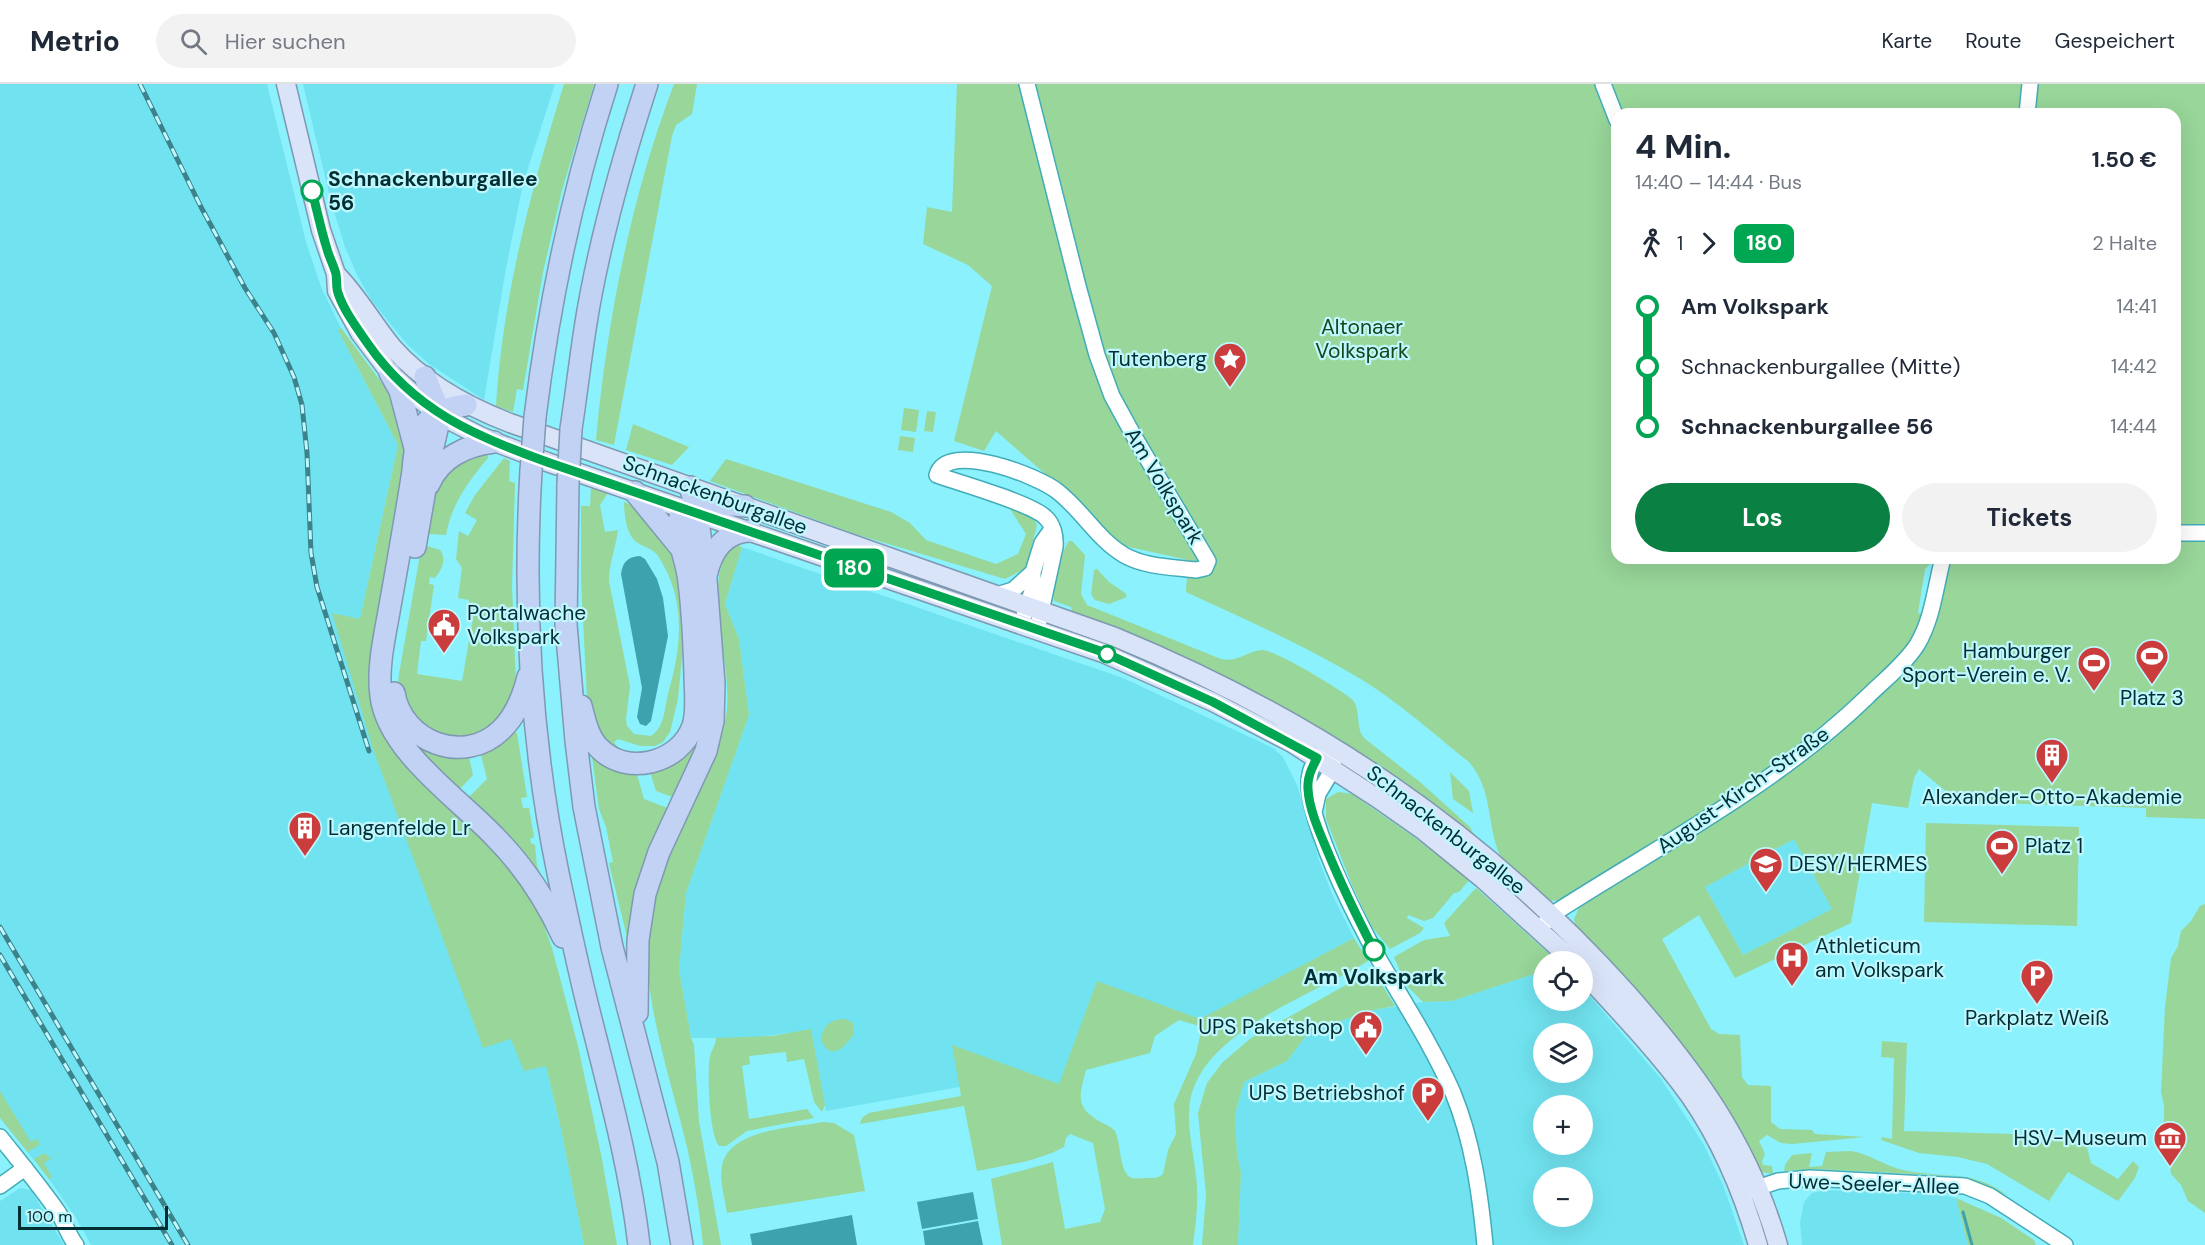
<!DOCTYPE html>
<html lang="de">
<meta charset="utf-8">
<style>
:root{--surface:#fff;--page:#f2f2f3;--text:#1f2937;--muted:#747a83;--line:#e0e1e3;--accent:#0b8043}
body{margin:0;font-family:"DM Sans",sans-serif;background:var(--page);color:var(--text);height:100vh;display:flex;flex-direction:column;font-size:22px;white-space:nowrap}
*{box-sizing:border-box;margin:0}
p{font-size:20px;color:var(--muted)}
.icon{flex:none;width:33px;height:33px;fill:none;stroke:currentColor;stroke-width:2;stroke-linecap:round;stroke-linejoin:round}
.map{position:relative;flex:1;overflow:hidden}
.panel{position:absolute;left:1611px;top:24px;width:570px;height:456px;display:flex;flex-direction:column;background:var(--surface);border-radius:18px;box-shadow:0 6px 24px #0002}
.panel>*{flex:none}
.badge{padding:0 12px;border-radius:9px;font-size:21px;line-height:39px}
.controls{position:absolute;left:1533px;top:867px;display:grid;gap:12px}
.controls a{display:grid;place-items:center;width:60px;height:60px;border-radius:50%;background:var(--surface);box-shadow:0 6px 24px #0002;font-size:30px}
.scale{position:absolute;left:18px;bottom:15px;width:150px;box-sizing:border-box;padding-left:6px;border:3px solid #002e33;border-top:0;font-size:16px;line-height:21px;white-space:nowrap;color:#002e33;-webkit-text-stroke:4px #bef7fe;paint-order:stroke}
.map>.badge{position:absolute;translate:-50% -50%;box-shadow:0 0 0 3px #fff}
.legs{display:flex;align-items:center;gap:9px;height:66px;padding:0 24px;font-size:20px}
.legs p{margin-inline-start:auto}
.head{display:flex;align-items:center;justify-content:space-between;height:102px;padding:0 24px}
h1{font-size:33px;font-weight:700;line-height:45px}
.cta{display:flex;gap:12px;margin-top:auto;padding:12px 24px}
.cta a{flex:1;height:69px;border-radius:36px;background:var(--accent);color:#fff;font-size:24px;font-weight:700;line-height:69px;text-align:center}
.cta a+a{background:var(--page);color:var(--text)}
ul{padding:0 24px;list-style:none}
li{display:flex;align-items:center;gap:21px;height:60px;font-size:22px}
li i{display:grid;place-items:center;width:9px;height:100%;margin:0 8px;background:currentColor}
li i::after{content:'';width:15px;height:15px;margin:-8px;border:4px solid;border-radius:50%;background:var(--surface)}
li p{margin-inline-start:auto}
li:first-child i{background:linear-gradient(#0000 50%,currentColor 0)}
li:last-child i{background:linear-gradient(currentColor 50%,#0000 0)}
header{display:flex;align-items:center;gap:36px;box-sizing:border-box;height:84px;padding:0 30px;background:var(--surface);border-bottom:2px solid var(--line)}
header strong{font-size:28px}
nav{display:flex;gap:33px;margin-inline-start:auto;font-size:21px}
.search{width:420px;height:54px;background:var(--page);display:flex;align-items:center;gap:15px;box-sizing:border-box;padding:0 21px;border-radius:33px;color:var(--muted);font-size:22px}
.map>svg:first-child{display:block}
</style>
<header>
<strong>Metrio</strong>
<div class="search"><svg class="icon" aria-label="search" viewBox="0 0 24 24"><circle cx="10" cy="10" r="6"/><path d="M15 15l6 6"/></svg>Hier suchen</div>
<nav><a>Karte</a><a>Route</a><a>Gespeichert</a></nav>
</header>
<div class="map">
<svg width="2205" height="1161" viewBox="0 0 2205 1161">
<rect width="100%" height="100%" fill="#8bf1fd"/>
<path fill="#71e3f0" fill-rule="evenodd" d="M0 0H267L306 158 321 203 341 244 338 246 398 361 360 535 333 530 483 963 511 955 546 982 561 1045 584 1161H91L76 1134 49 1095 0 1034Z
M303 0H555L523 100 506 184 484 316 429 280 406 259 372 217 357 191 345 163 331 118Z
M742 463 1123 594 1273 664 1283 673 1297 701 1320 779 1332 810 1354 854 1200 936 1097 898 1060 1000H976L826 1027 811 946 750 954H691L679 885 686 809 749 631 739 555 725 520Z
M1794 755 1833 825 1743 871 1705 803Z
M1543 887 1544 916H1582L1583 904 1661 995 1704 1061 1723 1101 1744 1161H1238L1241 1088 1237 1070 1235 1030 1244 998 1287 977 1309 948 1369 927 1423 918 1452 917ZM1544 950H1582V988H1544ZM1544 1022H1582V1060H1544ZM1544 1094H1582V1132H1544Z
M20 1104 31 1106 64 1161H0V1117Z
M1824 1106 1939 1110 1956 1114 1968 1161H1802L1800 1139 1804 1118 1812 1109Z"/>
<path fill="#98d699" fill-rule="evenodd" d="M564 0H594L562 106 543 188 523 306 517 305 513 328 496 322C503 210 531 106 564 0Z
M674 0H697L692 30 676 41 672 52 614 361 596 356C607 236 631 113 674 0Z
M957 0H2023L2020 30H1617V474H1936L1925 485 1918 529 1924 530 1914 553 1897 575 1842 631 1755 697 1572 812C1552 820 1546 818 1531 804 1522 796 1509 788 1503 778 1485 745 1495 708 1469 678 1430 647 1391 611 1347 587 1295 557 1240 533 1186 508L1188 476 1120 461 1051 395 996 347 984 367 954 357 992 202 968 181 923 160 927 123 952 128Z
M2038 0H2205V440H2175V30H2035Z
M341 244 396 318 408 361 371 609 472 739 520 795 539 827 552 864 578 962 602 1075 617 1161H584L561 1045 546 982 524 987 511 955 483 964 373 665 332 529 360 535 398 361 338 246Z
M904 324 919 326 916 348 901 346Z
M927 327 936 328 933 348 924 347Z
M633 340 689 363 672 381 626 366Z
M900 352 915 354 913 368 898 366Z
M487 369 488 374C468 398 452 419 446 451L428 450 426 447 434 407 459 376Z
M504 374 510 377 509 397 515 399 512 502 516 601 503 637 467 657 418 643 398 600 399 590 421 465 427 462 440 466C447 475 442 485 435 494L430 493 429 500 434 501 426 557H421L417 590 462 597 473 534 468 524 469 516 458 514 462 484 456 475 459 447 468 452 477 436 465 429 475 411Z
M726 375 891 428 910 439 926 456 996 480 1018 470 1026 450 1010 425 1031 431 1037 441 1026 484 1005 495 855 450 710 397Z
M591 403 608 409 600 421 605 448 618 446C616 463 609 479 609 497L630 602 626 635 627 642 634 650 651 652C666 642 664 623 669 606 682 561 686 514 658 472 653 464 642 463 635 457 626 449 624 429 624 418L645 427 678 479 684 550 678 615 670 648 663 658 655 662H640L618 655 614 658 621 668 599 653 587 614 581 496V422H590Z
M411 456C405 488 400 520 394 552 391 570 385 589 388 607 391 632 406 655 428 664 440 670 456 674 468 669L473 691 459 706C440 687 418 667 401 648 369 613 400 502 408 458Z
M1069 457H1072L1085 471 1081 510 1087 521 1221 575C1237 579 1247 567 1262 566 1276 566 1340 605 1353 616 1361 627 1355 642 1364 654L1420 698 1470 743 1475 752 1428 717 1073 530 1071 523 1054 517C1052 503 1061 468 1069 457Z
M2175 458H2205V735L2146 733V724L1968 718 1954 714 1919 685 1914 694 1908 724 1872 719 1851 839 1735 894 1699 831 1662 855 1711 945 1719 950 1740 951 1742 993 1748 1001 1771 1002V1038L1780 1045 1812 1046 1815 1050 1865 1053 1792 1060 1781 1059 1767 1051 1759 1057 1765 1070 1762 1077 1763 1081 1772 1082 1773 1090 1761 1088 1577 847 1574 835 1580 822 1647 779 1912 575 1950 474C1963 474 1978 484 1989 474H2175ZM1794 755 1832 825 1743 871 1705 803Z
M733 459 742 463 725 520 739 555 749 631 686 809 679 885 691 954 694 961 699 1037 721 1161H703C700 1128 694 1095 687 1063 673 1005 654 949 648 890 645 868 650 844 654 822 665 755 715 699 726 632 735 579 698 504 733 459Z
M1097 485 1109 498 1125 509 1127 513 1109 520 1095 516 1091 510 1094 486Z
M705 603 697 670 678 715 656 707 649 685 662 681Z
M512 649H517L527 713 521 714 523 724H529L534 753 530 755 531 759 535 761 537 782 542 793 540 794 467 715 487 695 480 667 501 657 506 658Z
M590 658 636 687 644 715 670 725 628 857 609 779 613 778 606 743 599 725Z
M1450 688 1469 707 1473 729 1453 715Z
M1338 708 1352 710 1414 753 1469 796 1459 808 1454 809 1433 834 1424 837 1408 831 1407 834 1424 844 1420 849 1390 865 1371 842 1352 801 1326 735V715Z
M1926 739 2079 743 2077 842 1924 838Z
M1476 804 1557 877 1544 878 1543 887 1452 917 1423 918 1406 901 1394 873 1424 856 1450 852 1444 839Z
M2205 820V1129L2188 1117 2181 1101 2171 1090 2169 1076 2164 1065V1021L2161 1008 2165 923 2171 874 2178 862 2181 847 2191 837 2200 822Z
M1354 854 1368 877C1313 912 1191 950 1189 1028 1188 1049 1194 1071 1196 1092 1199 1116 1196 1138 1193 1161H1002L991 1095 1053 1078 1065 1145 1100 1138 1105 1125 1093 1059 1070 1050 1066 1054 1064 1063C1036 1078 1007 1081 977 1087L964 1022 860 1040 862 1034 869 1029 961 1012 952 961 1059 1000 1097 897 1200 935ZM1179 936 1199 942 1201 948 1196 970 1174 1020 1176 1050 1168 1066 1163 1090C1157 1095 1153 1094 1146 1094 1141 1094 1136 1095 1132 1094 1119 1090 1121 1057 1115 1047 1111 1042 1104 1040 1099 1037 1074 1023 1080 1010 1086 986L1150 969 1155 952Z
M1373 886 1395 922 1369 927 1309 948 1287 977 1244 998 1235 1030 1237 1070 1241 1088 1238 1161H1202L1206 1111 1198 1029 1207 999 1222 979 1251 954Z
M846 935 853 939 854 950C845 962 832 979 821 956 823 941 831 935 846 935Z
M811 945 825 1021 822 1028 814 1018 804 975 787 978 786 968 749 972 750 980 742 982 749 1035 807 1025 814 1034 747 1047 726 1062H719C709 1050 707 988 710 972 712 965 716 961 716 954L772 952Z
M1882 957 1907 959 1904 1047 2084 1052 2091 1079 2118 1095 2133 1077 2139 1083 2135 1094 2118 1117 2068 1088 2049 1117 1987 1080 1958 1073 1919 1069 1881 1056 1882 1053 1892 1055 1894 974 1881 973Z
M0 1007 31 1058 38 1054 39 1061 28 1068 0 1034Z
M823 1038 834 1039 854 1051 865 1107 727 1129C725 1114 719 1097 722 1082 729 1045 793 1044 823 1038Z
M63 1066 44 1079 52 1093 49 1095 34 1075 44 1069 50 1074Z
M1851 1067C1870 1070 1885 1082 1903 1086 1943 1095 1972 1084 2008 1112L1976 1097 1955 1092 1814 1085 1784 1087 1785 1081 1792 1071 1812 1069 1809 1083 1822 1082 1826 1068Z
M1956 1114 2001 1134 2034 1156 2036 1161H1968Z"/>
<path fill="#3da2ad" d="M640 472 645 475 657 495 663 514 668 552 651 637 646 642 640 640 637 633 642 604 621 490C623 478 627 473 640 472Z
M973 1108 978 1135 922 1145 917 1118Z
M852 1131 857 1161H752L750 1150Z
M978 1137 983 1161H925L923 1147Z"/>
<g fill="none" stroke-linecap="round" stroke-linejoin="round">
<path stroke="#3da2ad" stroke-width="3" d="M1963 1128 1972 1161"/>
<defs>
<path id="minor" d="M1027 0 1078 202 1097 271 1112 312 1135 354 1208 477 1205 484 1196 486C1172 483 1145 483 1124 471 1097 455 1082 426 1057 407 1038 392 947 356 937 391 959 399 1031 419 1045 433 1053 440 1056 452 1055 463L1037 546
M1603 0 1617 36
M2027 30 2030 0
M2175 449H2205
M997 511 1013 506 1033 488
M1021 541 1033 504V488L1037 475 1042 459 1052 445
M1314 728 1318 710 1333 685 1334 663C1300 678 1308 707 1316 736 1331 785 1355 832 1380 877 1405 920 1433 963 1453 1009 1473 1058 1480 1109 1485 1161
M1545 839 1556 828C1662 760 1776 701 1867 613 1883 597 1904 581 1917 561 1933 534 1935 504 1943 474
M0 1053C20 1078 40 1102 58 1128 65 1139 68 1151 76 1161
M0 1102 25 1084
M1748 1107 1778 1097 1810 1094 1965 1102 1990 1112 2065 1161"/>
<path id="major" d="M286 0 321 146 336 190 337 207 360 249 390 289 414 311 443 333 482 353 547 378 1103 569 1213 618 1292 659 1377 714 1424 747 1483 795 1574 878
M336 190C358 212 373 240 393 264 424 299 466 322 510 339L1115 553C1314 635 1482 748 1626 908 1695 986 1749 1060 1778 1161
M1582 887C1619 927 1658 968 1690 1012 1721 1057 1743 1109 1758 1161"/>
<path id="highway" d="M390 289 400 307 415 364
M466 321C423 327 416 346 413 387 406 432 398 477 390 522 385 551 377 583 381 612 388 667 458 714 494 752 523 781 546 816 563 853
M535 333C549 220 572 109 607 0
M571 345C576 312 580 278 585 245 598 161 621 80 647 0
M531 387C523 521 531 658 558 789 568 836 578 884 590 931 609 1007 630 1083 639 1161
M429 400C440 374 466 361 494 358
M568 400 566 541 576 657 584 723 612 863 668 1078 682 1161
M635 408 680 463
M415 463 431 371 438 341 435 317 425 293
M706 492C711 468 724 447 751 447
M394 609C402 658 464 682 501 646 516 632 523 613 528 593
M581 622C585 637 588 653 599 664 627 693 680 679 693 642 698 626 695 608 695 591 694 558 693 524 688 491 686 476 673 445 681 432 691 415 728 421 745 422
M637 929 638 856 645 810 659 768 706 667 713 637 714 600 706 496 696 422 690 403"/>
</defs>
<use href="#minor" stroke="#42acb8" stroke-width="18"/>
<use href="#major" stroke="#7e99b1" stroke-width="21"/>
<use href="#highway" stroke="#7e99b1" stroke-width="24"/>
<use href="#minor" stroke="#fff" stroke-width="15"/>
<use href="#major" stroke="#dae4f9" stroke-width="18"/>
<use href="#highway" stroke="#c2d2f5" stroke-width="21"/>
<defs>
<path id="rail" d="M140 0 201 123 245 204 274 249 294 293 302 321 307 369 311 469 317 503 369 667
M0 843 188 1161
M0 871 172 1161"/>
</defs>
<use href="#rail" stroke="#3c828a" stroke-width="5"/>
<use href="#rail" stroke="#bef7fe" stroke-width="3" stroke-dasharray="9" stroke-linecap="butt"/>
<defs>
<path id="highway-bridge" d="M531 387 535 333
M568 400 571 345"/>
</defs>
<use href="#highway-bridge" stroke="#7e99b1" stroke-width="24" stroke-linecap="butt"/>
<use href="#highway-bridge" stroke="#c2d2f5" stroke-width="21"/>
</g>
<g fill="none" stroke-linecap="round" stroke-linejoin="round">
<defs>
<path id="line-1" d="M312 107C317 126 321 146 327 165 329 173 334 182 336 190 337 196 336 203 338 209 344 227 357 244 368 260 414 326 474 352 547 378L1103 568 1213 618 1317 674C1312 684 1307 693 1308 705 1309 725 1319 747 1327 766 1341 800 1357 833 1374 866"/>
</defs>
<use href="#line-1" stroke="#fff" stroke-width="14"/>
<use href="#line-1" stroke="#00a651" stroke-width="9"/>
</g>
<defs>
<symbol id="sight-pin" viewBox="-11 -11 22 30"><path d="M0 17L-7.5 6A9.5 9.5 0 1 1 7.5 6Z" fill="#cb3c3c" stroke="#bef7fe"/><path d="M0-6L1.8-2.2L6-1.7L2.9 1.2L3.7 5.4L0 3.3L-3.7 5.4L-2.9 1.2L-6-1.7L-1.8-2.2Z" fill="#fff"/></symbol>
<symbol id="civic-pin" viewBox="-11 -11 22 30"><path d="M0 17L-7.5 6A9.5 9.5 0 1 1 7.5 6Z" fill="#cb3c3c" stroke="#bef7fe"/><path d="M-.6-6.5H3V-4.5H.6V-3L4-1V1h2V6H-6V1h2V-1L-.6-3ZM-1.2 2.5V6h2.4V2.5Z" fill="#fff"/></symbol>
<symbol id="stadium-pin" viewBox="-11 -11 22 30"><path d="M0 17L-7.5 6A9.5 9.5 0 1 1 7.5 6Z" fill="#cb3c3c" stroke="#bef7fe"/><path d="M0-5a6.5 5 0 1 0 0 10a6.5 5 0 1 0 0-10ZM-3.5-1.8h7v3.6h-7Z" fill="#fff"/></symbol>
<symbol id="building-pin" viewBox="-11 -11 22 30"><path d="M0 17L-7.5 6A9.5 9.5 0 1 1 7.5 6Z" fill="#cb3c3c" stroke="#bef7fe"/><path d="M-4-6H4V6H1V3H-1V6H-4ZM-2.5-4.3h1.7v1.8h-1.7ZM.8-4.3h1.7v1.8H.8ZM-2.5-1h1.7V.8h-1.7ZM.8-1h1.7V.8H.8Z" fill="#fff"/></symbol>
<symbol id="university-pin" viewBox="-11 -11 22 30"><path d="M0 17L-7.5 6A9.5 9.5 0 1 1 7.5 6Z" fill="#cb3c3c" stroke="#bef7fe"/><path d="M0-5L7-2L0 1L-7-2ZM-4 1L0 2.5L4 1V4Q0 6-4 4Z" fill="#fff"/></symbol>
<symbol id="hospital-pin" viewBox="-11 -11 22 30"><path d="M0 17L-7.5 6A9.5 9.5 0 1 1 7.5 6Z" fill="#cb3c3c" stroke="#bef7fe"/><path d="M-5-5h3v3.5h4V-5h3V5h-3V1.5h-4V5h-3Z" fill="#fff"/></symbol>
<symbol id="parking-pin" viewBox="-11 -11 22 30"><path d="M0 17L-7.5 6A9.5 9.5 0 1 1 7.5 6Z" fill="#cb3c3c" stroke="#bef7fe"/><path d="M-3.5-5.5H1a3.5 3.5 0 0 1 0 7H-1V5.5H-3.5ZM-1-3.4V-.6H.8a1.4 1.4 0 0 0 0-2.8Z" fill="#fff"/></symbol>
<symbol id="museum-pin" viewBox="-11 -11 22 30"><path d="M0 17L-7.5 6A9.5 9.5 0 1 1 7.5 6Z" fill="#cb3c3c" stroke="#bef7fe"/><path d="M0-6L6-3V-2H-6V-3ZM-5-1h2V3h-2ZM-1-1h2V3h-2ZM3-1h2V3H3ZM-6 4H6V6H-6Z" fill="#fff"/></symbol>
</defs>
<g fill-rule="evenodd">
<use href="#sight-pin" x="1211" y="256" width="38" height="52"/>
<use href="#civic-pin" x="425" y="522" width="38" height="52"/>
<use href="#stadium-pin" x="2133" y="553" width="38" height="52"/>
<use href="#stadium-pin" x="2075" y="560" width="38" height="52"/>
<use href="#building-pin" x="2033" y="652" width="38" height="52"/>
<use href="#building-pin" x="286" y="725" width="38" height="52"/>
<use href="#stadium-pin" x="1983" y="743" width="38" height="52"/>
<use href="#university-pin" x="1747" y="761" width="38" height="52"/>
<use href="#hospital-pin" x="1773" y="855" width="38" height="52"/>
<use href="#parking-pin" x="2018" y="873" width="38" height="52"/>
<use href="#civic-pin" x="1347" y="924" width="38" height="52"/>
<use href="#parking-pin" x="1409" y="990" width="38" height="52"/>
<use href="#museum-pin" x="2151" y="1035" width="38" height="52"/>
</g>
<g fill="#fff" stroke="#00a651" stroke-width="3">
<circle cx="312" cy="107" r="10"/>
<circle cx="1107" cy="570" r="8"/>
<circle cx="1374" cy="866" r="10"/>
</g>
<g text-anchor="middle" dominant-baseline="central" stroke-width="4.5" stroke-linejoin="round" paint-order="stroke">
<g font-size="21" font-weight="bold" fill="#002e33" stroke="#bef7fe" text-anchor="start">
<text x="328" y="95">Schnackenburgallee<tspan x="328" dy="24">56</tspan></text>
<text x="1374" y="893" text-anchor="middle">Am Volkspark</text>
</g>
<g font-size="21" fill="#16451a" stroke="#bef7fe">
<text x="1362" y="243">Altonaer<tspan x="1362" dy="24">Volkspark</tspan></text>
</g>
<g font-size="21" fill="#002e33" stroke="#bef7fe" text-anchor="end">
<text x="1207" y="275">Tutenberg</text>
<text x="467" y="529" text-anchor="start">Portalwache<tspan x="467" dy="24">Volkspark</tspan></text>
<text x="2071" y="567">Hamburger<tspan x="2071" dy="24">Sport-Verein e. V.</tspan></text>
<text x="2152" y="614" text-anchor="middle">Platz 3</text>
<text x="2052" y="713" text-anchor="middle">Alexander-Otto-Akademie</text>
<text x="328" y="744" text-anchor="start">Langenfelde Lr</text>
<text x="2025" y="762" text-anchor="start">Platz 1</text>
<text x="1789" y="780" text-anchor="start">DESY/HERMES</text>
<text x="1815" y="862" text-anchor="start">Athleticum<tspan x="1815" dy="24">am Volkspark</tspan></text>
<text x="2037" y="934" text-anchor="middle">Parkplatz Weiß</text>
<text x="1343" y="943">UPS Paketshop</text>
<text x="1405" y="1009">UPS Betriebshof</text>
<text x="2147" y="1054">HSV-Museum</text>
</g>
<g font-size="21" fill="#002e33" stroke="#bef7fe">
<text transform="translate(1164 402) rotate(59)">Am Volkspark</text>
<text transform="translate(715 411) rotate(20)">Schnackenburgallee</text>
<text transform="translate(1743 706) rotate(-35)">August-Kirch-Straße</text>
<text transform="translate(1446 746) rotate(38)">Schnackenburgallee</text>
<text transform="translate(1874 1100) rotate(2)">Uwe-Seeler-Allee</text>
</g>
</g>
</svg>
<div class="controls">
<a><svg class="icon" aria-label="locate" viewBox="0 0 24 24"><circle cx="12" cy="12" r="6"/><path d="M12 2v4M12 18v4M2 12h4M18 12h4"/></svg></a>
<a><svg class="icon" aria-label="layers" viewBox="0 0 24 24"><path d="M12 4l9 5-9 5-9-5zM3 14l9 5 9-5"/></svg></a>
<a>+</a>
<a>−</a>
</div>
<div class="scale">100 m</div>
<b class="badge" style="left:854px;top:484px;background:#00a651;color:#fff">180</b>
<section class="panel">
<div class="head"><div><h1>4 Min.</h1><p>14:40 – 14:44 · Bus</p></div><b>1.50 €</b></div>
<div class="legs"><svg class="icon" aria-label="walk" viewBox="0 0 24 24"><circle cx="13" cy="4" r="2"/><path d="M13 8l-2 6 4 7M11 14l-3 7M7 12l3-4h3l4 4"/></svg>1<svg class="icon" aria-label="forward" viewBox="0 0 24 24"><path d="M9 5l7 7-7 7"/></svg><b class="badge" style="background:#00a651;color:#fff">180</b><p>2 Halte</p></div>
<ul>
<li><i style="color:#00a651"></i><b>Am Volkspark</b><p>14:41</p></li>
<li><i style="color:#00a651"></i><span>Schnackenburgallee (Mitte)</span><p>14:42</p></li>
<li><i style="color:#00a651"></i><b>Schnackenburgallee 56</b><p>14:44</p></li>
</ul>
<div class="cta"><a>Los</a><a>Tickets</a></div>
</section>
</div>
